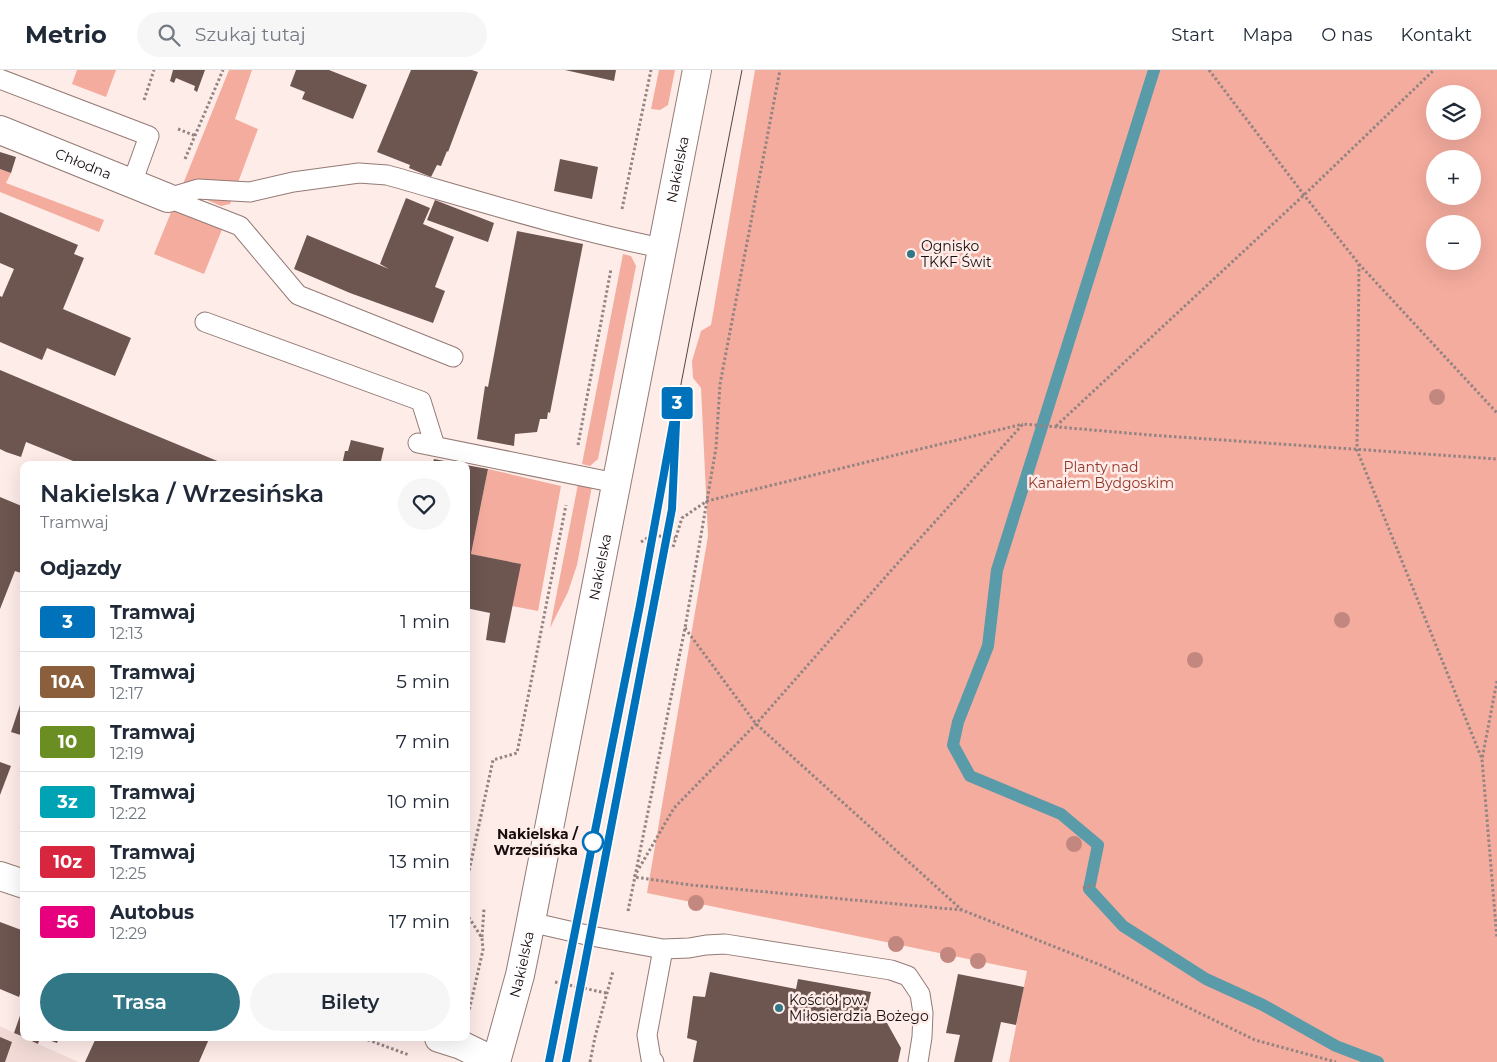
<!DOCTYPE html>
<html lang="pl">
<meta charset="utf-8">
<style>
:root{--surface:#fff;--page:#f6f6f7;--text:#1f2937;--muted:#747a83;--line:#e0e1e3;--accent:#327785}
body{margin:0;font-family:Montserrat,sans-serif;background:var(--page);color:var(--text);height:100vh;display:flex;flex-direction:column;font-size:19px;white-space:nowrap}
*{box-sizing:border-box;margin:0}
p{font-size:16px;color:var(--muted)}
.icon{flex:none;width:28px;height:28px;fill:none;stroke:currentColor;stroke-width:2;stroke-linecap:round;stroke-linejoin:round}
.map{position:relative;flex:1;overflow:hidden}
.side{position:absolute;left:20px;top:391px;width:450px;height:580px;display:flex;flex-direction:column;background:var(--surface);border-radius:10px;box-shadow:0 5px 20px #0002}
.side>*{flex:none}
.badge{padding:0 10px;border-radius:4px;font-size:18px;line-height:32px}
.fabs{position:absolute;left:1426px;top:15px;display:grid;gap:10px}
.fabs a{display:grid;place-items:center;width:55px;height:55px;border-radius:50%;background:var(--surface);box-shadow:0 5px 20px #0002;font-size:25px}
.map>.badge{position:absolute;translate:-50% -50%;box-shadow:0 0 0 2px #fff}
h2{padding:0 20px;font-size:19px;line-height:45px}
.round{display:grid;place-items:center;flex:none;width:52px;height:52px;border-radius:26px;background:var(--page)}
.headline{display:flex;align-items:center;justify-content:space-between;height:85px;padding:0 20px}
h1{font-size:24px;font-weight:600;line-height:38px}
.action{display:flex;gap:10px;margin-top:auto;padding:10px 20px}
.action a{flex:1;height:58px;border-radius:30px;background:var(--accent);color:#fff;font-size:20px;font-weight:600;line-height:58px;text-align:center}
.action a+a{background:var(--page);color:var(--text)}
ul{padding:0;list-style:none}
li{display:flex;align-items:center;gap:15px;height:60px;padding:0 20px;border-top:1px solid var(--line)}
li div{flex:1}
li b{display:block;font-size:19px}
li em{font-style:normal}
li .badge{min-width:55px;font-weight:700;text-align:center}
header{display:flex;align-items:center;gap:30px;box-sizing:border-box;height:70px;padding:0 25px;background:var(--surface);border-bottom:1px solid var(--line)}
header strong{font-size:24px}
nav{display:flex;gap:28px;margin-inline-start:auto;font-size:18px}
.search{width:350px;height:45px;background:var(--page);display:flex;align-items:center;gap:12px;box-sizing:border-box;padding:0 18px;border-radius:28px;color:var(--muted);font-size:19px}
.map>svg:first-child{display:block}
</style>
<header>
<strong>Metrio</strong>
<div class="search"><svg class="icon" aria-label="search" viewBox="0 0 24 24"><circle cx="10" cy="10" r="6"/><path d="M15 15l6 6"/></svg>Szukaj tutaj</div>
<nav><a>Start</a><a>Mapa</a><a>O nas</a><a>Kontakt</a></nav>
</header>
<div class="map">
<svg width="1497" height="992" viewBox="0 0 1497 992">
<rect width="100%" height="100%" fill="#feece9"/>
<path fill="#f2dbd7" d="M0 956 24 968 79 992H0Z"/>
<path fill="#f4ac9e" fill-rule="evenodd" d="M77 0H116L106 27 72 14Z
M229 0H252L235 49 258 59 230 134 221 136 181 119Z
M659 0H675L668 35 660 40 651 39Z
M755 0H1497V992H1009L1027 901 647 823 708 466 701 318 693 308 692 291 701 261 711 255ZM1435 24H1472V61H1435ZM1435 89H1472V126H1435ZM1435 154H1472V191H1435Z
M0 99 11 103 6 113 104 150 99 162 0 122Z
M172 140 223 157 204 204 154 184Z
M623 184 631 186 636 196 598 389 590 396 582 394Z
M488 399 561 416 538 541 512 536 520 494 471 484Z
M578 414 592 416 577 495 568 522 550 558Z"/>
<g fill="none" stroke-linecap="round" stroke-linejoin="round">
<path stroke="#5a9ba9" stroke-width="12" d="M1154 0 997 500 988 576 958 652 953 675 970 706 1061 744 1098 775 1089 819 1123 856 1206 909 1263 935 1336 976 1378 992"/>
</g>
<path fill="#6d5550" d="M173 0H205L197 22 194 20 195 16 176 8 174 13 170 11Z
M296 0H329L367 15 353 49 302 29 305 22 290 16Z
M411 0H472L478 2 448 82 447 81 441 96 437 95 431 107 409 98 410 95 377 82Z
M565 0H616L614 11Z
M0 82 16 87 11 103 0 99Z
M560 89 598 97 592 129 554 121Z
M406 128 430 138 423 154 454 167 435 217 445 221 433 253 350 223 294 199 307 165 389 199 380 194Z
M435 130 494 153 488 172 427 150Z
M0 142 78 175 74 184 84 188 63 239 131 268 115 306 47 278 42 290 0 272V226L2 227 14 199 0 193Z
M517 161 583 174 550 343 548 342 547 349H540L537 362 515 364 514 376 477 369 485 316 488 317Z
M0 300 121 351 227 395H83L26 372 21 387 6 382 0 379Z
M351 370 384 378 380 395H342L345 381H348Z
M434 389 461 394V395H432Z
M466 395 488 399 471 484 521 494 505 573 486 570 490 543 466 538Z
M0 427 24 437V504L15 501 0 539Z
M23 626H24V666L11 662Z
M0 692 11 696 0 725Z
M0 852 24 861V912L19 927 0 919Z
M710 902 796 919 798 909 871 922 865 949 887 953 901 978 898 992H693L697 971 687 968 693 926 705 927Z
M958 904 1024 917 1016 955 1001 952 992 992H954L960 965 946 963Z
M23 937H24V967L14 963Z
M0 967 12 972 5 992H0Z
M25 968H40L38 974Z
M43 968H59L57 973Z
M96 968H206L209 969 199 992H85Z"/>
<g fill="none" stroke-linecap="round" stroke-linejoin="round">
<defs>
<path id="service" d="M0 9 149 66 132 113
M168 128 198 119 250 122 293 112 359 103 387 105C478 131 569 159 661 178
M168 128 240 156 298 225 453 287
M205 252 421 331 435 376
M418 373 616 413
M530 852 591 866 663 879 689 878 706 875 725 874 891 900 908 906 920 924 923 943 922 967 918 992
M654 992 651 989 647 965 663 879"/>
<g id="minor">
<path id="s1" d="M0 60 168 128"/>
<path d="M0 806 24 814"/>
<path d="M439 968 461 975 496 992"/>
</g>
<g id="secondary">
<path id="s2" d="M496 992 520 905 529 861 697 0"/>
</g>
</defs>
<use href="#service" stroke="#947a75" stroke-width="21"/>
<use href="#minor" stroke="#947a75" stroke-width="30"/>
<use href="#secondary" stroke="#947a75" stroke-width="30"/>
<path stroke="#938482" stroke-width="3" stroke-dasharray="2.5 2.5" stroke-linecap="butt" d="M1209 0 1304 125 1359 194 1497 343
M144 30 154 0
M178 59 196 66
M185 89 223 0
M622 139 651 0
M1359 194 1357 380 1482 689
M1056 356 1304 125 1434 0
M578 375 611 199
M641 472 652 465 675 468
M673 477 682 448 707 431 1023 354
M685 558 756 654 962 840 1103 896 1255 970 1336 992
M1497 611 1482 689 1497 869
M466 815 493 690 517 683 566 435
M1083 818 1096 814
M962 840 691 815 634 807 674 738 756 654 888 504 1023 354 1150 365 1497 389
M628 841 685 558 716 378 720 314 780 0
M466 843 482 868 483 880 469 941
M482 867 484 839
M555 912 606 923
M363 968 409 985
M590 992 595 967 613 901"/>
<use href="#service" stroke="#fff" stroke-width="19"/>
<use href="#minor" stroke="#fff" stroke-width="28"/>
<use href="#secondary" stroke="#fff" stroke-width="28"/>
<path stroke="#504443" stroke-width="1" d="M549 992C615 662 677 331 742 0
M566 992 672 439 675 375"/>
</g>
<g fill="#c2887f">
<circle cx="1437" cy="327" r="8"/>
<circle cx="1342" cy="550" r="8"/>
<circle cx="1195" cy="590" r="8"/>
<circle cx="1074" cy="774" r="8"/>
<circle cx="696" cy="833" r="8"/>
<circle cx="896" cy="874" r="8"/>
<circle cx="948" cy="885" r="8"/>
<circle cx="978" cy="891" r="8"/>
</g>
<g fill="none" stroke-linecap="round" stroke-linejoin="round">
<defs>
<path id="line" d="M549 992 640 535 677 332 672 439 566 992"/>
</defs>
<use href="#line" stroke="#fff" stroke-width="11"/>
<use href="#line" stroke="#0072bc" stroke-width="8"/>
</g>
<g fill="#327785" stroke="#feece9" stroke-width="2">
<circle cx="911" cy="184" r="5"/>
<circle cx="779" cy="938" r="5"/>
</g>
<circle fill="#fff" stroke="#0072bc" stroke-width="2.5" cx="593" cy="772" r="10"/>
<g text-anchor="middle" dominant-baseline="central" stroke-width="5" stroke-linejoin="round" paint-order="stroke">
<g font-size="14" fill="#180e0d" stroke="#feece9">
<text stroke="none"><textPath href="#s1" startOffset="90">Chłodna</textPath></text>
<text stroke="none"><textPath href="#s2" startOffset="911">Nakielska</textPath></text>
<text stroke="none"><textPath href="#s2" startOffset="506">Nakielska</textPath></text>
<text stroke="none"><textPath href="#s2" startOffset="101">Nakielska</textPath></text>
</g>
<g font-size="14" fill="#180e0d" stroke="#feece9" text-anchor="start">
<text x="921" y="176">Ognisko<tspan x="921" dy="16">TKKF Świt</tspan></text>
<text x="789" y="930">Kościół pw.<tspan x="789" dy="16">Miłosierdzia Bożego</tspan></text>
</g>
<g font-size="14" fill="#913629" stroke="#feece9">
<text x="1101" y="397">Planty nad<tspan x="1101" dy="16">Kanałem Bydgoskim</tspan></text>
</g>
<g font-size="14" font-weight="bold" fill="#180e0d" stroke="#feece9" text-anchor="end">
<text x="578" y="764">Nakielska /<tspan x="578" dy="16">Wrzesińska</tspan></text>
</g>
</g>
</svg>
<div class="fabs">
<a><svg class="icon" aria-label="layers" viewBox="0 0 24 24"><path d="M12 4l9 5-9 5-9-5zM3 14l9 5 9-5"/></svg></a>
<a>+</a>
<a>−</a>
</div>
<b class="badge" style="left:677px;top:333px;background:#0072bc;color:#fff">3</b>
<section class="side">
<div class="headline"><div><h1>Nakielska / Wrzesińska</h1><p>Tramwaj</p></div><a class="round"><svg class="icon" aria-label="heart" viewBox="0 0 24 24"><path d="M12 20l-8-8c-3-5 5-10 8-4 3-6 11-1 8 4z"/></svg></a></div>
<h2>Odjazdy</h2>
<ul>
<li><span class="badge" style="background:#0072bc;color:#fff">3</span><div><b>Tramwaj</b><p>12:13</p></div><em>1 min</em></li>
<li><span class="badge" style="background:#8b5e3c;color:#fff">10A</span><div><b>Tramwaj</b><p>12:17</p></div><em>5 min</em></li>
<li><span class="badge" style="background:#6b8e23;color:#fff">10</span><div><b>Tramwaj</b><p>12:19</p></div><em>7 min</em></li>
<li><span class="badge" style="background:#00a3b4;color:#fff">3z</span><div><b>Tramwaj</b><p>12:22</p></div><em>10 min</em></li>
<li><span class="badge" style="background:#d7263d;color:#fff">10z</span><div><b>Tramwaj</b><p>12:25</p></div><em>13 min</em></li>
<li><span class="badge" style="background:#e6007e;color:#fff">56</span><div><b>Autobus</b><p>12:29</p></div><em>17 min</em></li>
</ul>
<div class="action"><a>Trasa</a><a>Bilety</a></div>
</section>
</div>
